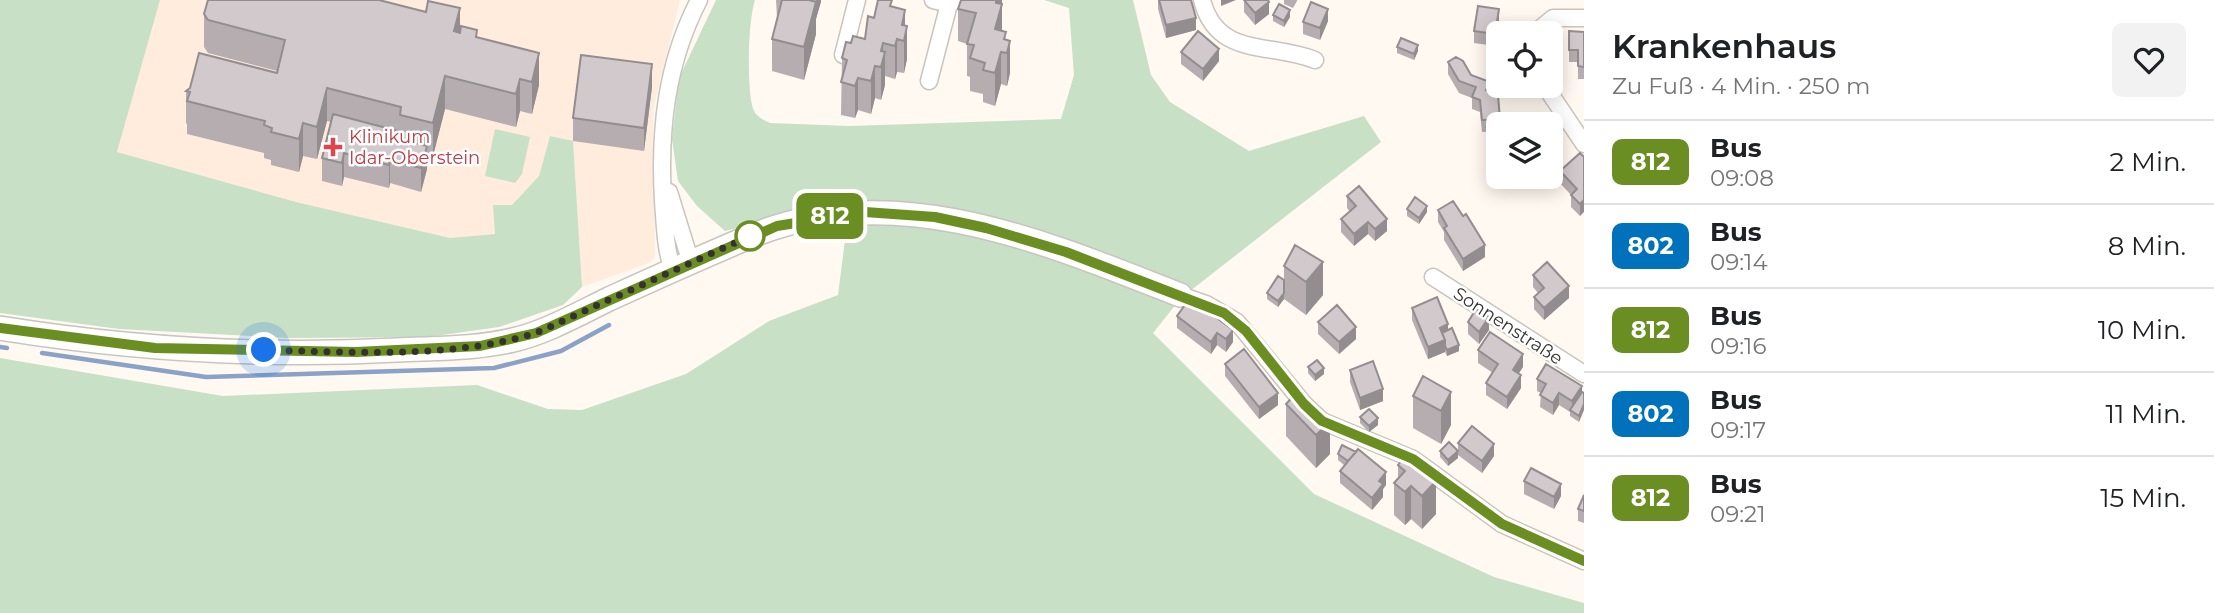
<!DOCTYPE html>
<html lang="de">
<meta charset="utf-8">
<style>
:root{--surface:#fff;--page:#f2f2f2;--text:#202124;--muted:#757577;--line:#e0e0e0}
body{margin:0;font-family:Montserrat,sans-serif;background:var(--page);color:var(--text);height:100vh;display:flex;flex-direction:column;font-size:26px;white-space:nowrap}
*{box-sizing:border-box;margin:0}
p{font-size:23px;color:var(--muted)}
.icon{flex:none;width:38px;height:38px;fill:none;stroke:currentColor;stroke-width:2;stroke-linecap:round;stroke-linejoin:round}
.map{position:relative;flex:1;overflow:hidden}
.sheet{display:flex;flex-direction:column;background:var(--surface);width:630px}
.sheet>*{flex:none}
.badge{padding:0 14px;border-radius:10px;font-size:24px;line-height:46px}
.controls{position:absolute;left:1486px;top:21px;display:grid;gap:14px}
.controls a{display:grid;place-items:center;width:77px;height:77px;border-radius:10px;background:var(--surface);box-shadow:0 4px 18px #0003;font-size:35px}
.you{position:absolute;width:35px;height:35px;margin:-18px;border:5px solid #fff;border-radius:50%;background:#1a73e8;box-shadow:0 0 0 10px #1a73e833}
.map>.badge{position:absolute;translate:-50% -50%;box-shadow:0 0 0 4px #fff}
.round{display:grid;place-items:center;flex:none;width:74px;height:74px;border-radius:10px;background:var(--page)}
.headline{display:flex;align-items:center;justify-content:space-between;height:119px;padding:0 28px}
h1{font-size:33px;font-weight:600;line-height:52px}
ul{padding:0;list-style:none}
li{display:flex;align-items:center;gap:21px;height:84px;padding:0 28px;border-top:2px solid var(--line)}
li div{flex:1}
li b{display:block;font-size:26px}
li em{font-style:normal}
li .badge{min-width:77px;font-weight:700;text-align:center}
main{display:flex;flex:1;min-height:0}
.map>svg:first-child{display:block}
</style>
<main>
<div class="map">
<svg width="1584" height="613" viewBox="0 0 1584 613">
<rect width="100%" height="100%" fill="#fff9f1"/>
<path fill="#ffecdc" d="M160 0H680L653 110 655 257 649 263 582 287 573 142 550 136 539 176 512 205 496 234 450 238 296 202 117 152Z"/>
<path fill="#c7e0c6" d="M0 0H160L117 152 296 202 450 238 495 234 493 205H512L539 176 550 136 573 141 582 287 563 305 499 327 428 337 290 338 119 329 0 313Z
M716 0H755C748 22 747 82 752 105 754 115 761 119 770 123L849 126 1061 119 1074 75 1069 8 1044 0H1133L1151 75 1170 102 1249 151 1364 116 1381 142 1181 298 1153 333 1314 494 1494 577 1584 603V613H0V358L223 396 477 385 548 409 582 410 686 374 769 321 838 295 850 201 725 231 697 206 678 181 672 139 679 78Z
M495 129 530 137 522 174 515 183 485 176Z"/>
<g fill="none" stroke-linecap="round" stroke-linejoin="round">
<path stroke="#8aa2c7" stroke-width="4.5" d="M0 347 7 348
M42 353 206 377 494 368 561 351 609 325"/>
<defs>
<path id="street" d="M933 0 949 4 957 0
M1202 0C1217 58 1269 42 1315 60
M1535 33 1553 18H1584
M843 55 857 0
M929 81 949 4
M1545 86 1584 144
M669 192 691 263
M673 271C665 248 665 225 663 201 659 130 666 64 699 0
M1433 277 1584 374
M1180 295 1206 304 1237 322 1304 404 1322 421 1413 459 1502 524 1584 561"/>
<path id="secondary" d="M0 328C131 349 265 357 397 350 436 348 475 349 513 340 547 332 578 314 609 299 655 278 702 257 749 237 892 176 1045 242 1180 295"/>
</defs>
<use href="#street" stroke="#c9c4bd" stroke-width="19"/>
<use href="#secondary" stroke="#c9c4bd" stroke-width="26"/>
<use href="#street" stroke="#fff" stroke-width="16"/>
<use href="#secondary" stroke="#fff" stroke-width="23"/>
</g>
<path fill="#b5adaf" d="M776 0H821L816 19V34L804 80 772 71V39L777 18Z
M1002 0V31L1006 39 1010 73 1007 86 1001 84 995 106 983 102V94L970 91V77L967 76V44L958 41V9Z
M1158 0H1191L1196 30 1166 38 1158 9Z
M1244 0 1269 14 1255 25 1244 12Z
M1284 0H1297V1L1293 8 1284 4Z
M892 6 905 26 907 59 904 73 897 72 895 79 885 76V85L881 100 875 98 871 114 858 110 855 118 841 115 842 58 851 43 865 39 874 18Z
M204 14 460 31 477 37 539 85 532 114 520 111 516 127 445 109 433 156 427 154V169L421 192 390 183 389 188 344 177 342 186 322 181V158L331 122 327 121 317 159 303 156 299 172 271 165V160L264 158V153L187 134V124L186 123V91L277 73V71L208 53 204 47Z
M1273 15 1290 17 1284 27 1273 21Z
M1328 21 1320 40 1303 34V22Z
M1499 21 1495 46 1474 43V31Z
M1569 31 1584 32V79H1578V62H1569Z
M1397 47 1418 51 1414 60 1397 53Z
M1181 52 1219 61 1203 81 1181 64Z
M1448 62 1471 75 1490 92 1498 95 1500 124H1498V131L1482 132 1480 112 1472 109V98L1459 93 1448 74Z
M652 87 644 151 573 141V118Z
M1580 153V216L1571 207V195L1560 183V171Z
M1347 196 1387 231 1375 241 1368 234 1354 246 1341 232V219L1350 212 1347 208Z
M1407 209 1427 212 1419 224 1407 216Z
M1438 210 1463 216 1485 257 1463 271 1444 240V232L1438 222Z
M1284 266 1323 295 1306 315 1284 299 1278 307 1267 299V293L1284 280Z
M1533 275 1569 298 1544 320 1534 309V297L1538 293 1533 287Z
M1190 298 1233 342 1226 352 1217 345 1211 354 1177 328V316Z
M1412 308 1448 330 1459 351 1447 356 1445 352 1428 359 1412 320Z
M1318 322 1356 339 1339 354 1318 334Z
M1468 322 1489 330 1479 344 1468 334Z
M1478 350 1523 367 1518 374 1521 388 1507 409 1486 395V383L1493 373 1478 363Z
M1225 364 1278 405 1259 419 1225 376Z
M1308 367 1324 374 1315 381 1308 373Z
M1350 370 1383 401 1360 410 1350 382Z
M1423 376 1451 425 1441 444 1413 428V396Z
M1537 379 1582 386 1579 422 1570 416V412L1559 405 1553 415 1540 407 1541 393 1537 391Z
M1299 390 1330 454 1316 468 1286 436V404Z
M1360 417 1378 425 1369 432 1360 423Z
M1458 443 1494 456 1482 473 1458 455Z
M1440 451 1458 458 1448 466 1440 457Z
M1338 454 1386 485 1383 489V497L1372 510 1340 483V471L1344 465 1338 460Z
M1406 455 1436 514 1422 529 1411 519 1405 525 1394 515V483L1398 479V465Z
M1524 481 1561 496 1554 509 1524 494Z
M1584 495V523L1578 521V509Z"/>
<path fill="#938d8f" d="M816 0H821V2L816 19Z
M996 0H1002V37L995 29Z
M1221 0H1236L1221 6Z
M816 2V34L804 80V47Z
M1269 2V14L1255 25V13Z
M460 8V40L454 31Z
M1328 9V21L1320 40V28Z
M1499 9V21L1495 46V34Z
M905 10V34L907 26V59L904 73V41L902 25Z
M1290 10V17L1284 27V21Z
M1196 18V30L1166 38V25Z
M897 39V72L895 79V46Z
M1010 41V73L1007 86V53Z
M883 43V59L885 52V85L881 100V51Z
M1418 45V51L1414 60V54Z
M1219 49V61L1203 81V69Z
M1001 52V84L995 106V73Z
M539 53V85L532 114V82Z
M652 64V87L644 151V128Z
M875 66V98L871 114V81Z
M445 76V109L433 156V123Z
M858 78V110L855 118V86Z
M520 79V111L516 127V94Z
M327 88V121L317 159V127Z
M303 123V156L299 172V139Z
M427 146V169L421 192V168Z
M344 153V177L342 186V163Z
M390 160V183L389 188V165Z
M1584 200V212L1580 216V204Z
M1427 206V212L1419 224V218Z
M1387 219V231L1375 241V229Z
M1368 222V234L1354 246V234Z
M1485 245V257L1463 271V259Z
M1323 262V295L1306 315V282Z
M1569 286V298L1544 320V308Z
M1284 293V299L1278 307V301Z
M1489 317V330L1479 344V332Z
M1448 324V336L1442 339 1440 328Z
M1356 327V339L1339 354V342Z
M1233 330V342L1226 352V339Z
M1217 333V345L1211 354V342Z
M1445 340V352L1428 359V347Z
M1459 345V351L1447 356V350Z
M1523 354V367L1513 382V370Z
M1324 368V374L1315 381V375Z
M1521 375V388L1507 409V397Z
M1582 386V398L1572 413V401Z
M1383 389V401L1360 410V398Z
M1451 392V425L1441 444V411Z
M1278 393V405L1259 419V407Z
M1559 393V405L1553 415V403Z
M1584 404V410L1579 422V416Z
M1378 418V425L1369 432V426Z
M1330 422V454L1316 468V435Z
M1494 444V456L1482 473V461Z
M1458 451V458L1448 466V460Z
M1386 472V485L1383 489V497L1372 510V498L1379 481Z
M1436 481V514L1422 529V496Z
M1561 484V496L1554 509V497Z
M1411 486V519L1405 525V492Z"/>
<path fill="#d2c9cc" stroke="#938d8f" stroke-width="2" d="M208 0H379L426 12 428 1 460 8 454 31 460 33 461 26 477 30 476 37 539 53 532 82 520 79 516 94 445 76 433 123 400 115 401 107 327 88 317 127 303 123 299 139 271 132 272 128 264 125 265 121 187 101 190 92 186 91 190 88 199 53 277 73 285 40 208 20 204 14Z
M782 0H809L816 2 804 47 772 39Z
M878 0H892L890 6 905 10 902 25 907 26 904 41 897 39 895 46 883 43 881 51 885 52 881 67 875 66 871 81 858 78 855 86 841 82 847 60 842 58 846 42 851 43 853 36 865 39 868 16 874 18Z
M961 0H996V3L1002 4 995 29 1006 32 1004 39 1010 41 1007 53 1001 52 995 73 983 70 985 63 970 58 974 45 967 44 976 13 958 9Z
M1159 0H1191L1196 18 1166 25Z
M1244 0H1268L1269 2 1255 13Z
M1311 2 1328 9 1320 28 1303 22Z
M1279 4 1290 10 1284 21 1273 15Z
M1478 6 1499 9 1495 34 1474 31Z
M1198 31 1219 49 1203 69 1181 52Z
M1569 31 1584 32V67L1578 66V50H1569Z
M1401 38 1418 45 1414 54 1397 47Z
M581 55 652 64 644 128 573 118Z
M1456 57 1463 61 1471 75 1490 82 1486 90 1498 95 1500 119 1482 120 1480 100 1472 97 1476 87 1459 81 1448 62Z
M333 114 402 132 400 139 427 146 421 168 390 160 389 165 344 153 342 163 322 158Z
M1580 153 1584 157V200L1580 204 1571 195 1577 189 1560 171Z
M1359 186 1387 219 1375 229 1368 222 1354 234 1341 219 1356 206 1347 196Z
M1415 197 1427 206 1419 218 1407 209Z
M1453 201 1463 216 1466 214 1485 245 1463 259 1444 228 1447 226 1438 210Z
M1295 245 1323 262 1306 282 1284 266Z
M1547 262 1569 286 1544 308 1534 297 1544 288 1533 275Z
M1278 276 1284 280V293L1278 301 1267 293Z
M1437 297 1448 324 1440 328 1445 340 1428 347 1412 308Z
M1190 298 1233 330 1226 339 1217 333 1211 342 1177 316Z
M1337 305 1356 327 1339 342 1318 322Z
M1476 309 1489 317 1479 332 1468 322Z
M1452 328 1459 345 1447 350 1445 346V340L1442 333Z
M1490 332 1523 354 1513 370 1521 375 1507 397 1486 383 1498 364 1478 350Z
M1244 349 1278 393 1259 407 1225 364Z
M1317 360 1324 368 1315 375 1308 367Z
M1373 361 1383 389 1360 398 1350 370Z
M1546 364 1582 386 1572 401 1559 393 1553 403 1540 395 1546 384 1537 379Z
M1423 376 1451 392 1441 411 1413 396Z
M1299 390 1330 422 1316 435 1286 404Z
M1582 392 1584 393V404L1579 416 1570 410Z
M1369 409 1378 418 1369 426 1360 417Z
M1472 426 1494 444 1482 461 1458 443Z
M1449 442 1458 451 1448 460 1440 451Z
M1342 445 1356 452 1348 461 1338 454Z
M1358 449 1386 472 1379 481 1383 484 1372 498 1340 471Z
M1406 455 1436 481 1422 496 1411 486 1405 492 1394 483 1405 471 1398 465Z
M1531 468 1561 484 1554 497 1524 481Z
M1584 495V511L1578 509Z"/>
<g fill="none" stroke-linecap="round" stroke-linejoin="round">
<defs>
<path id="line" d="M0 328 155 348 356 352 480 346 536 333 777 226 865 212 935 217 986 228 1066 252 1224 313 1246 331 1304 404 1322 421 1413 459 1502 524 1584 561"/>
</defs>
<use href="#line" stroke="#fff" stroke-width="16"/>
<use href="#line" stroke="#6b8e23" stroke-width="10"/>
<path stroke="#34322f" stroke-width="7" stroke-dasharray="0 12.6" d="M264 350C351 352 453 359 536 333L750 236"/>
</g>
<path fill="#e0444e" stroke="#fff" stroke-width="2.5" d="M329.5 136.5h7v7h7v7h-7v7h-7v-7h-7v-7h7z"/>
<circle fill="#fff" stroke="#6b8e23" stroke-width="3.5" cx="750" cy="236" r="14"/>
<g text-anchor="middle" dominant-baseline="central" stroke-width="5" stroke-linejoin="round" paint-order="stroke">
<g font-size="18" fill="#be3a42" stroke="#fff" text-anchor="start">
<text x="349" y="137">Klinikum<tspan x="349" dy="21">Idar-Oberstein</tspan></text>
</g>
<g font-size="18" fill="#34322f" stroke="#fff">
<text transform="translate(1508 326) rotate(33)">Sonnenstraße</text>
</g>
</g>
</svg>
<div class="controls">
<a><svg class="icon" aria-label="locate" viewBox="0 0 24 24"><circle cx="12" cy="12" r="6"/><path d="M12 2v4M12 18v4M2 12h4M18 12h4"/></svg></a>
<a><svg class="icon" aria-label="layers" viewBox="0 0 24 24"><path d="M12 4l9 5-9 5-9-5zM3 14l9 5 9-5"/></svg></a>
</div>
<div class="you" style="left:264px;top:350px"></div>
<b class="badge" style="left:830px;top:216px;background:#6b8e23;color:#fff">812</b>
</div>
<section class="sheet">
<div class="headline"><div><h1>Krankenhaus</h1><p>Zu Fuß · 4 Min. · 250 m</p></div><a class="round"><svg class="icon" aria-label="heart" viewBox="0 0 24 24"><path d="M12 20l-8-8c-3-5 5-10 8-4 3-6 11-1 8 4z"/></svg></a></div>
<ul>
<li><span class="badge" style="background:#6b8e23;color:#fff">812</span><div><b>Bus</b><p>09:08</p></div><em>2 Min.</em></li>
<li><span class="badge" style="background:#0072bc;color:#fff">802</span><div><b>Bus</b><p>09:14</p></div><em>8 Min.</em></li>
<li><span class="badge" style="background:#6b8e23;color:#fff">812</span><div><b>Bus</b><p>09:16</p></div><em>10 Min.</em></li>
<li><span class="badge" style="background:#0072bc;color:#fff">802</span><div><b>Bus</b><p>09:17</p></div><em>11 Min.</em></li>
<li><span class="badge" style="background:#6b8e23;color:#fff">812</span><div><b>Bus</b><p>09:21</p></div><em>15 Min.</em></li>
</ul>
</section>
</main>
